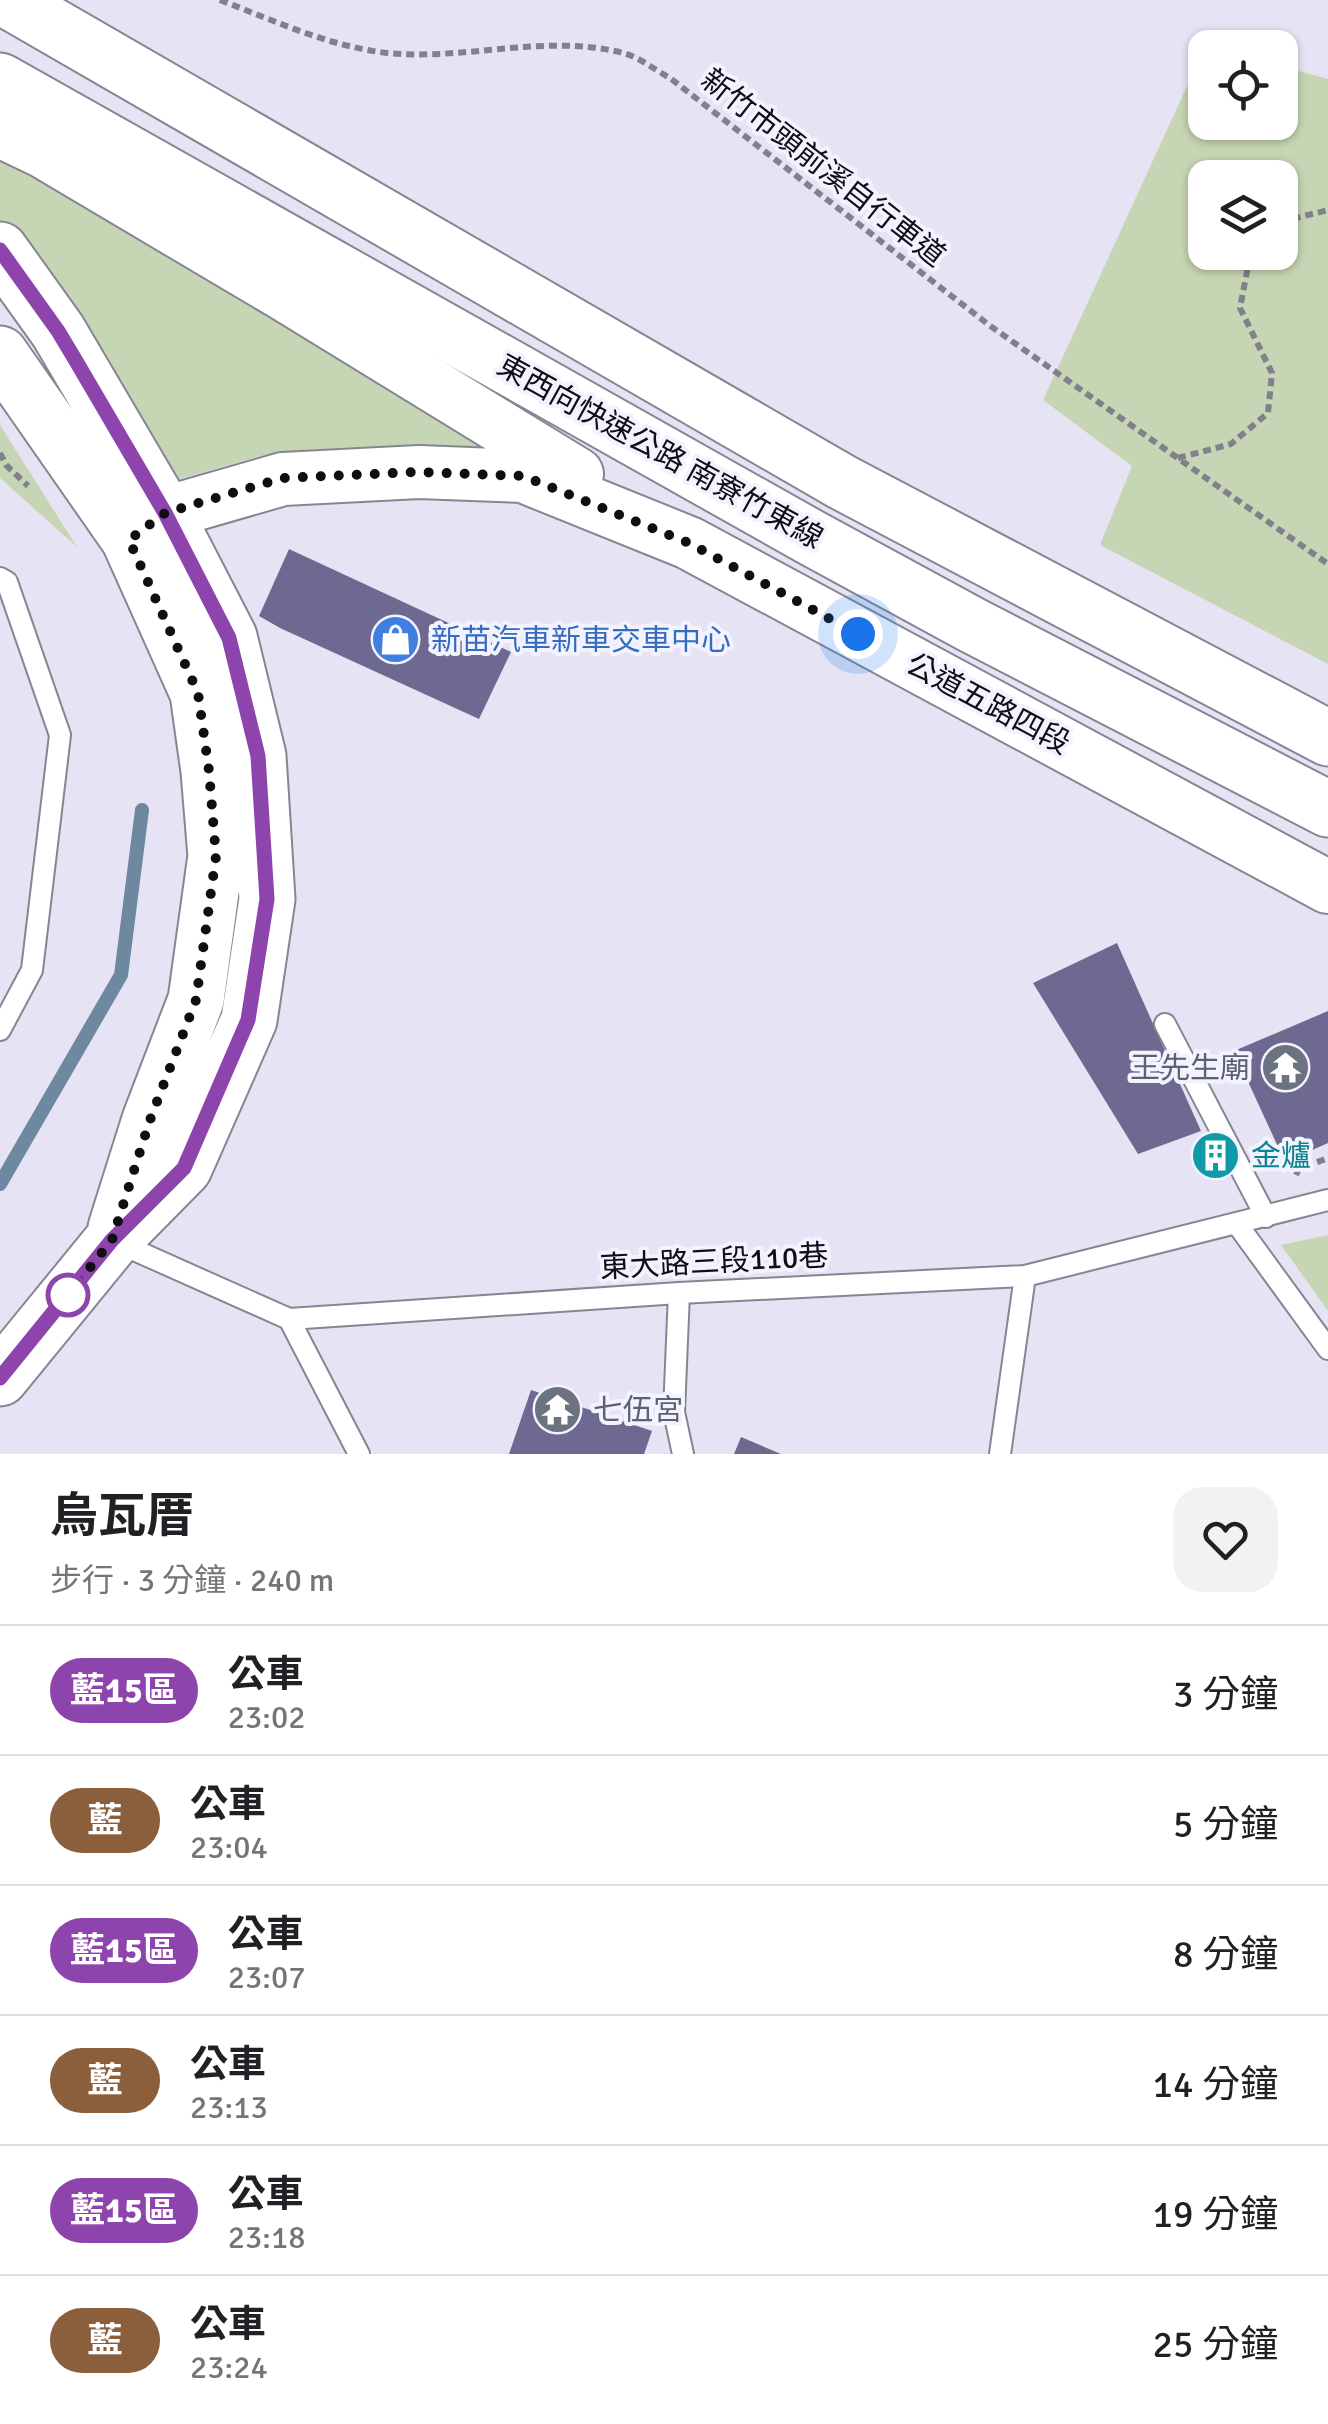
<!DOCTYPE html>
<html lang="zh-TW">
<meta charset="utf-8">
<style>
:root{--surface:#fff;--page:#f2f2f2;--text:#202124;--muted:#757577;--line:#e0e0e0}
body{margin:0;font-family:Signika,"Noto Sans TC",sans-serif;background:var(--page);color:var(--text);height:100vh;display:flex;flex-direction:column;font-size:38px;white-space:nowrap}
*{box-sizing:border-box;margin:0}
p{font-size:32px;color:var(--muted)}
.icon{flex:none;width:55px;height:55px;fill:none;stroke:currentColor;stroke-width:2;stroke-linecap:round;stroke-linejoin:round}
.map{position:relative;height:1454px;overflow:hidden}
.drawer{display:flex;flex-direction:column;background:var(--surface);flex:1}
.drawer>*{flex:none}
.badge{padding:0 20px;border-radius:32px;font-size:35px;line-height:65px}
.controls{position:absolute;left:1188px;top:30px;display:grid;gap:20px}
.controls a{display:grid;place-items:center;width:110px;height:110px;border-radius:20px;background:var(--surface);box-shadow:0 2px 8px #0004;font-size:50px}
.you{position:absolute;width:50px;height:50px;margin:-25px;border:8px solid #fff;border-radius:50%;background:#1a73e8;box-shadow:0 0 0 15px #1a73e833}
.map>.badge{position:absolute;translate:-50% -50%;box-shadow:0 0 0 5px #fff}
.round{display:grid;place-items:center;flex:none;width:105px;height:105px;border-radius:30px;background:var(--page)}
.headline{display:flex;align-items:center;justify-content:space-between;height:170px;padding:0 50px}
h1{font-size:48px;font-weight:700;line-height:75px}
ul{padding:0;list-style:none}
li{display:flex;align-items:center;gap:30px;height:130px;padding:0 50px;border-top:2px solid var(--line)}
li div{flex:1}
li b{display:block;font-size:38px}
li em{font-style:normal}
li .badge{min-width:110px;font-weight:700;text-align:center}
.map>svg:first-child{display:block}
</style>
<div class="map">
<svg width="1328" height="1454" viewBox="0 0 1328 1454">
<rect width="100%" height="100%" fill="#e6e4f4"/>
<path fill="#c6d5b3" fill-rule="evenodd" d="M1205 47H1207L1205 48V122H1280V66L1328 79V664L1100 545 1132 466 1043 400ZM1205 178H1280V252H1205Z
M0 156 513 456 272 453 179 479 0 233Z
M0 425 77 547 0 478Z
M1328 1235V1311L1281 1245Z"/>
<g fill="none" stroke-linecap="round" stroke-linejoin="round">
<path stroke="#6e88a0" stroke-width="14" d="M0 1184 121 975 142 810"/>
</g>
<path fill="#6e6990" d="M289 549 511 652 479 719 280 628 259 616Z
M1117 943 1201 1131 1138 1154 1033 983Z
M1328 1011V1143L1285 1162 1234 1051Z
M531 1390 652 1431 644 1454H509Z
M741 1437 781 1454H734Z"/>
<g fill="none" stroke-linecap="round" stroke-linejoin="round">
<defs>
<path id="service" d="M0 578 7 582 60 735 32 970 0 1030
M1165 1024 1266 1217
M1237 1224 1328 1349
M114 1241 289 1319 679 1293 1025 1276 1328 1200
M679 1293 674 1412 683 1454
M289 1319 359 1454
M1000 1454 1025 1276"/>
<path id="tertiary" d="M0 131 42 151 280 292 577 474
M132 537 165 513 283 479 419 472 523 476 689 543 1328 887"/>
<path id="secondary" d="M0 250 58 331 165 513 229 637 258 756 267 899 249 1020 184 1168 112 1241 0 1378
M0 354 129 539 198 693 209 771 216 856 196 1000 150 1120 116 1228"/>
<path id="trunk" d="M8 0 842 482 1328 738
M0 81 812 538 972 625 1328 809"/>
</defs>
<use href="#service" stroke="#868593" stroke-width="24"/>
<use href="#tertiary" stroke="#868593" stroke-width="56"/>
<use href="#secondary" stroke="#868593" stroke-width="59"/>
<use href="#trunk" stroke="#868593" stroke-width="59"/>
<path stroke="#81808b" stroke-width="6" stroke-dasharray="8 5" stroke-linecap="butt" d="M220 0C275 21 328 46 387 53 466 61 545 33 623 53 639 57 655 70 670 78L989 325 1328 564
M1280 222 1328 210
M0 453 6 465 28 486
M1178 458 1231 444 1268 413 1272 373 1240 308 1250 256 1253 252
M1296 1175 1299 1169 1328 1158"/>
<use href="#service" stroke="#fff" stroke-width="20"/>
<use href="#tertiary" stroke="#fff" stroke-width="52"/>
<use href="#secondary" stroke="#fff" stroke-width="55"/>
<use href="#trunk" stroke="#fff" stroke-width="55"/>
</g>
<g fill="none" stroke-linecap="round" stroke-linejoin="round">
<defs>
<path id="line" d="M0 250 58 331 76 361 165 513 229 638 258 756 267 899 248 1020 184 1168 112 1240 0 1378"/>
</defs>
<use href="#line" stroke="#fff" stroke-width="22"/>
<use href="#line" stroke="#8e44ad" stroke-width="15"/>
<path stroke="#0e0e13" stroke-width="10" stroke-dasharray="0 18" d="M68 1295 112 1240 150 1120 196 1000 216 856 209 771 198 693 129 540 165 513 283 478 418 472 523 476 689 543 858 634"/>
</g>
<defs>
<symbol id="shop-disc" viewBox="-11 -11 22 22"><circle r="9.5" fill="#3f7fe0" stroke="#f3f2ff"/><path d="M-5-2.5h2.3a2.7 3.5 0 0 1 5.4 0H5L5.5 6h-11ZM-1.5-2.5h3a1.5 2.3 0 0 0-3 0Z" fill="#fff"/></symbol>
<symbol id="temple-disc" viewBox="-11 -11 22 22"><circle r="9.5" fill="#6b7280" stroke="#f3f2ff"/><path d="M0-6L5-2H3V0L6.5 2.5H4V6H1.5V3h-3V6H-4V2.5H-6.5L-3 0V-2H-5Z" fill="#fff"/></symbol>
<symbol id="building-disc" viewBox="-11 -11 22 22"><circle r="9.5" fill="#0f9aa8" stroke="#f3f2ff"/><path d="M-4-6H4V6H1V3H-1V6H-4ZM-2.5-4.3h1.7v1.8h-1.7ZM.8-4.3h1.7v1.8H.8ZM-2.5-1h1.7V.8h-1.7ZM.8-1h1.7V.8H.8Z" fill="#fff"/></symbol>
</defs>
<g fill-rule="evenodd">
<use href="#shop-disc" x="368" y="612" width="55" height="55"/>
<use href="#temple-disc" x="1258" y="1040" width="55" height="55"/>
<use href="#building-disc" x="1188" y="1128" width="55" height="55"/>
<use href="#temple-disc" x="530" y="1382" width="55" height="55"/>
</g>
<circle fill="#fff" stroke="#8e44ad" stroke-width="5" cx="68" cy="1295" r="20"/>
<g text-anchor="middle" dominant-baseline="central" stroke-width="8" stroke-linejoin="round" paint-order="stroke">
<g font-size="30" fill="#0e0e13" stroke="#f3f2ff">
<text transform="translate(823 168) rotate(38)">新竹市頭前溪自行車道</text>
<text transform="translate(660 452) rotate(29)">東西向快速公路 南寮竹東線</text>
<text transform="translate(988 704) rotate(28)">公道五路四段</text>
<text transform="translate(714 1262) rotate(-3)">東大路三段110巷</text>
</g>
<g font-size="30" fill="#366cbe" stroke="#f3f2ff" text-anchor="start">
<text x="431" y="640">新苗汽車新車交車中心</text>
</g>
<g font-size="30" fill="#5b616d" stroke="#f3f2ff" text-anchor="end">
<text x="1250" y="1068">王先生廟</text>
<text x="593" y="1410" text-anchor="start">七伍宮</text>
</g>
<g font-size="30" fill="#0d838f" stroke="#f3f2ff" text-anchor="start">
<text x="1251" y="1156">金爐</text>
</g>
</g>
</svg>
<div class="controls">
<a><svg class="icon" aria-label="locate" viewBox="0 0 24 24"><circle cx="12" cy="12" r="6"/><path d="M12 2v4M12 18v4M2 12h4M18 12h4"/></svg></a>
<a><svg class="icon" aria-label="layers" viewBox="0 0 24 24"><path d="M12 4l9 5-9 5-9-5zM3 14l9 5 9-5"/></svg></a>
</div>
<div class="you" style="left:858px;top:634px"></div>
</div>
<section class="drawer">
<div class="headline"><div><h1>烏瓦厝</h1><p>步行 · 3 分鐘 · 240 m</p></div><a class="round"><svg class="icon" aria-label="heart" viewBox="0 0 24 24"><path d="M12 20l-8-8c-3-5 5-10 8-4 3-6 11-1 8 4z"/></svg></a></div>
<ul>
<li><span class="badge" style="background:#8e44ad;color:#fff">藍15區</span><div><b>公車</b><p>23:02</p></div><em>3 分鐘</em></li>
<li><span class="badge" style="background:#8b5e3c;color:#fff">藍</span><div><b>公車</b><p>23:04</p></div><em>5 分鐘</em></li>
<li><span class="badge" style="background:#8e44ad;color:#fff">藍15區</span><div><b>公車</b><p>23:07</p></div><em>8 分鐘</em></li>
<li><span class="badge" style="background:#8b5e3c;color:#fff">藍</span><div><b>公車</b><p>23:13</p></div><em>14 分鐘</em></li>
<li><span class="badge" style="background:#8e44ad;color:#fff">藍15區</span><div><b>公車</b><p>23:18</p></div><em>19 分鐘</em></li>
<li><span class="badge" style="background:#8b5e3c;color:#fff">藍</span><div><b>公車</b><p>23:24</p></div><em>25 分鐘</em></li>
</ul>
</section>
